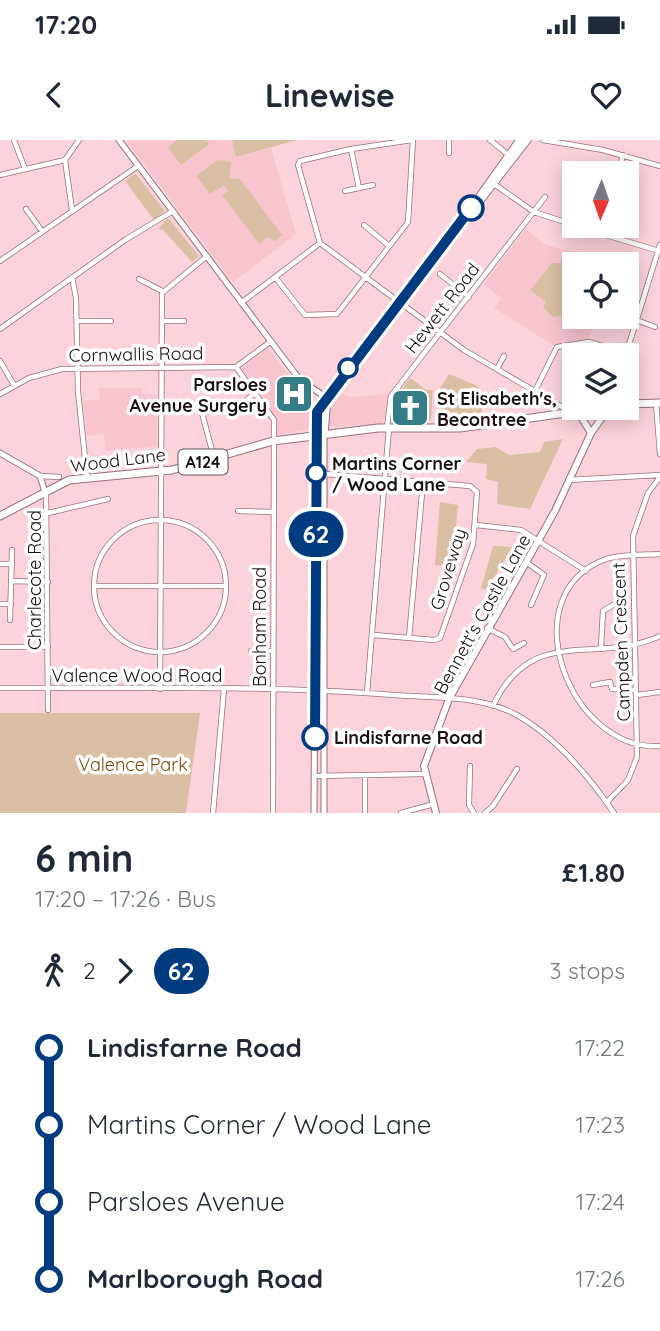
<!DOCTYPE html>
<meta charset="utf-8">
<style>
:root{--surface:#fff;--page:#f6f6f7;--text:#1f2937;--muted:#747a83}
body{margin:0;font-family:Quicksand,sans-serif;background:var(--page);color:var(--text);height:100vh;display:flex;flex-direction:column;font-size:26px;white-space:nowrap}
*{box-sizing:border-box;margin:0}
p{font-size:23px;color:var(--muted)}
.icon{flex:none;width:38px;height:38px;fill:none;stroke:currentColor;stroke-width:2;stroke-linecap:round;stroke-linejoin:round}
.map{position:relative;height:673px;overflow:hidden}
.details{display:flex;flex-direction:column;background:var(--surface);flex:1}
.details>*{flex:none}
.badge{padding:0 14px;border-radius:23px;font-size:24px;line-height:46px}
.needle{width:46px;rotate:182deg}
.tools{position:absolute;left:562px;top:21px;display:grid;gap:14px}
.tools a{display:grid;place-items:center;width:77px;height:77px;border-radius:0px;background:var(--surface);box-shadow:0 4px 18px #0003;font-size:35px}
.map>.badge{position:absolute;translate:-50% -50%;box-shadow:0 0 0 4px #fff}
.legs{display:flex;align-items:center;gap:10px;height:77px;padding:0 35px;font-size:23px}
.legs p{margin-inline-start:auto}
.summary{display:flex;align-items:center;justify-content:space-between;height:119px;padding:0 35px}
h1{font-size:38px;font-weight:800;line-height:52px}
ul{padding:0 35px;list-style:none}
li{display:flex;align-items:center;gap:24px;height:77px;font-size:26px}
li i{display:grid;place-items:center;width:10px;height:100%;margin:0 9px;background:currentColor}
li i::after{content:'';width:18px;height:18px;margin:-9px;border:5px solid;border-radius:50%;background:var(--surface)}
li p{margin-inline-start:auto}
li:first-child i{background:linear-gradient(#0000 50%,currentColor 0)}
li:last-child i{background:linear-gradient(currentColor 50%,#0000 0)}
.status{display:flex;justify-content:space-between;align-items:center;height:49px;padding:0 35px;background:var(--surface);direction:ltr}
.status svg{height:19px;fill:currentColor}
header{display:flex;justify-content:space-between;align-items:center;height:91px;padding:0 35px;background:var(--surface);font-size:32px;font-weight:800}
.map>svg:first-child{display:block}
</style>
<div class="status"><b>17:20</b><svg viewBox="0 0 49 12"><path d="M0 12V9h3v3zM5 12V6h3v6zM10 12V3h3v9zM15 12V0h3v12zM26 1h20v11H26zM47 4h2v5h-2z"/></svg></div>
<header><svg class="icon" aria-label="back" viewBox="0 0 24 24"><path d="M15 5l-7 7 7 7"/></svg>Linewise<svg class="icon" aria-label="heart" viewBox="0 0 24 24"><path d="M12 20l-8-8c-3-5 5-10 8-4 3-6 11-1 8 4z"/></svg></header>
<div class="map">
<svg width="660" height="673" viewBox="0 0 660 673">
<rect width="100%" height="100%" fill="#fdd3db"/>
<path fill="#f8c5cf" d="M126 0H232L237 17 271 8 296 94 233 142Z
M526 89 544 104 568 111 560 123H552L566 173H574V177H597L588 201 556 207 494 168 501 158 484 144Z
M268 208 311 264V286L308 289 276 295 275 277 241 229Z
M99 248H142V254L157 255V306L106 311 104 294 87 296 83 261 100 259Z
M340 252 349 257 388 254 384 281 381 285 329 286 328 268Z"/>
<path fill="#d9c0a4" d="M177 0H206L209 4 181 25 168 7Z
M232 0H297L236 17Z
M218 20 231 22 229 38 240 39 282 95 275 101 268 97 259 104 222 55 228 51 224 45 210 54 196 36Z
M135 33 165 71 154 80 125 41Z
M168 78 199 116 192 122 163 90 158 89Z
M568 111 609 124H574V173L553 177 543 167 546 162 530 150 552 123H560Z
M449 234 478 246 483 278 441 282 440 248Z
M410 238 427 250H433L431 280 394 279 392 276 394 261Z
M563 299 530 369 497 364 498 342 486 339 487 324 466 322 477 309 496 307 509 315 540 312 544 302Z
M318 305 323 307 322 545H317Z
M440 362 458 365 455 399 448 426 435 425Z
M493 406 513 407 486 450 481 448Z
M0 573H200L186 673H0Z"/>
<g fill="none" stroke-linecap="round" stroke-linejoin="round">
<defs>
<path id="minor" d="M14 0 25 29
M449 0V13
M490 0 511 17
M543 0 603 10 660 26
M351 9 359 48
M65 20 72 70
M618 33 623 15
M0 35 65 20 79 0
M494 44 534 72 574 85
M345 51 373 45
M626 60 631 61
M26 69 42 91
M364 85 389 106
M576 86 659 111
M320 103 298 25 300 21 351 9 412 0
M0 121 138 26
M440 134 469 157
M72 137 76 158 78 251 87 337
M275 137 305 175 337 174 408 82 413 0
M139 139 162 151
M241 163 320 103 399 162
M402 164 464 210 569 271
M626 176 655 187
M77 181H111
M162 181H184
M0 189 125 100 173 71
M626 214 660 105
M0 221 14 245
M236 227 274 280 273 673
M497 229 504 216
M535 251 557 207 589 202 626 213
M0 254 29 238 62 229 236 227 270 202
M656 263 660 314
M238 267 255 253
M387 287 391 256 545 57
M214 318 202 273 216 269
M325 334 470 346 477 352 473 404 440 498 434 500 373 495
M40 336 59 337
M568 340 660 335
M46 353 48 570
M238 371 273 372
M48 373 108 359
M94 446a66 66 0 1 1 132 0a66 66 0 1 1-132 0Z
M476 385 521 390 586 431
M660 414C643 415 622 414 606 419 510 454 569 612 660 606
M526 422 544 435 531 465
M0 424H12
M11 441 48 442
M94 446H226
M0 464H11
M10 480 12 410
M487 488 505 497 513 509 524 503
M409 498 423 342
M0 507H48
M601 507 603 471 613 465
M251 511H273
M593 545 610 542 612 549 636 550
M0 548C131 548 263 545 393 555 432 558 477 555 513 573 555 595 588 635 614 673
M160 549 162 153 207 116
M367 553 389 288
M637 555 660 552
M493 566C532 483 595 526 660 496
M366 598 408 597 430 605
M470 626 469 665 474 673
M365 635V673
M314 636 424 634
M607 662 628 640 637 617 633 396 648 353 660 337
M213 673 224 549
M401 673 434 664
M485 673 493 666 517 629"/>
<path id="tertiary" d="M119 0 300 240 327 258
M0 313 40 336 45 352
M314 673 316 296
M324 673V295"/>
<path id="secondary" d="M578 272 591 293
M436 673 424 626 449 559 555 371 591 293 609 268"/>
<path id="primary" d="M480 56 520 0
M626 264 660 263
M324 295 327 258 527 0
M316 296 317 272 327 258
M0 376 69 340 172 330 273 301 378 288H460L601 268"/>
</defs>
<use href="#minor" stroke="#967078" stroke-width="6"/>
<use href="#tertiary" stroke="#967078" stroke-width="7"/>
<use href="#secondary" stroke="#967078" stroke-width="8"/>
<use href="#primary" stroke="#967078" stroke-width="9"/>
<use href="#minor" stroke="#fff" stroke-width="4.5"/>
<use href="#tertiary" stroke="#fff" stroke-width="5"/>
<use href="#secondary" stroke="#fff" stroke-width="6"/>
<use href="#primary" stroke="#fff" stroke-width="7"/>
</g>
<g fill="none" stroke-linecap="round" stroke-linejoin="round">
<defs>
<path id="line-1" d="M315 597 317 272 471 68"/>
</defs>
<use href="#line-1" stroke="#fff" stroke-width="16"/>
<use href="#line-1" stroke="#003b80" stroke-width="10"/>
</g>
<defs>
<symbol id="hospital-square" viewBox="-11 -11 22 22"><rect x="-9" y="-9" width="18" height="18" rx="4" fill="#347c86" stroke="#fff"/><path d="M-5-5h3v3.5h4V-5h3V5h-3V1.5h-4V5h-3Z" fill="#fff"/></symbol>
<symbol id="church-square" viewBox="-11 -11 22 22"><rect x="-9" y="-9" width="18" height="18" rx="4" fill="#347c86" stroke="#fff"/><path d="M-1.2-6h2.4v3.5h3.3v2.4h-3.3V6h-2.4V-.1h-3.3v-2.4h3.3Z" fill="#fff"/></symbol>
</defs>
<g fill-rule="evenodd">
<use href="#hospital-square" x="272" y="232" width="44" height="44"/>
<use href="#church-square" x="388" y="246" width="44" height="44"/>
</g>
<g fill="#fff" stroke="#003b80" stroke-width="3.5">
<circle cx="471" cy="68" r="12"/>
<circle cx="348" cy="228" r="9"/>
<circle cx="316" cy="333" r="9"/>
<circle cx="315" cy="597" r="12"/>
</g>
<g text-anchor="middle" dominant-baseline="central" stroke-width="7" stroke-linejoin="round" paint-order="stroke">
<rect fill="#fff" stroke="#605658" stroke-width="2" x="178.5" y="309.5" width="49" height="25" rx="5"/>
<g font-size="16" font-weight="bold" fill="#1c0e11">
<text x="203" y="322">A124</text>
</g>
<g font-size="18" fill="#1c0e11" stroke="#fff">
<text transform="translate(442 168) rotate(-52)">Hewett Road</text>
<text transform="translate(136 214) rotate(-1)">Cornwallis Road</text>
<text transform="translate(118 320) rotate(-7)">Wood Lane</text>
<text transform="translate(448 429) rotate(-73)">Groveway</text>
<text transform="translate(34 440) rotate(-90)">Charlecote Road</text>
<text transform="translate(482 474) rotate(-61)">Bennett's Castle Lane</text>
<text transform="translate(259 487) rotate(-90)">Bonham Road</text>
<text transform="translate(621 502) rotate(-92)">Campden Crescent</text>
<text x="137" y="535">Valence Wood Road</text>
</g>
<g font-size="18" font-weight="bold" fill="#1c0e11" stroke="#fff" text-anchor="end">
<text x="267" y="244">Parsloes<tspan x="267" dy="21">Avenue Surgery</tspan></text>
<text x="437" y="258" text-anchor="start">St Elisabeth's,<tspan x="437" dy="21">Becontree</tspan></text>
</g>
<g font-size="18" font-weight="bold" fill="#1c0e11" stroke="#fff" text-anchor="start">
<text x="332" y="323">Martins Corner<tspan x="332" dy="21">/ Wood Lane</tspan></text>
<text x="334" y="597">Lindisfarne Road</text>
</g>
<g font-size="18" fill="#774b10" stroke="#fff">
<text x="133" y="624">Valence Park</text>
</g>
</g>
</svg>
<div class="tools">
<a><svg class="needle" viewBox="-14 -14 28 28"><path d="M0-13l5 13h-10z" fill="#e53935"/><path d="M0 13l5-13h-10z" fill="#747a83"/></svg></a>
<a><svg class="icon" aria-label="locate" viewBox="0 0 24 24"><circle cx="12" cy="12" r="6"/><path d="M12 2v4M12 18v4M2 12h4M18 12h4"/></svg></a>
<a><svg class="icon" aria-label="layers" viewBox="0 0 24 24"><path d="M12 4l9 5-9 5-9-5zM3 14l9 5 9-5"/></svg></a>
</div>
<b class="badge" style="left:316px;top:394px;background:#003b80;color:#fff">62</b>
</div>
<section class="details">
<div class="summary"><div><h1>6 min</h1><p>17:20 – 17:26 · Bus</p></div><b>£1.80</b></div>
<div class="legs"><svg class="icon" aria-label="walk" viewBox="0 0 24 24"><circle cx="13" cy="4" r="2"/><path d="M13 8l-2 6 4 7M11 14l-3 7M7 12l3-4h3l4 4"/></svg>2<svg class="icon" aria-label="forward" viewBox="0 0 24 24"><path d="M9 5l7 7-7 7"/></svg><b class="badge" style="background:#003b80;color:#fff">62</b><p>3 stops</p></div>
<ul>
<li><i style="color:#003b80"></i><b>Lindisfarne Road</b><p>17:22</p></li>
<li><i style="color:#003b80"></i><span>Martins Corner / Wood Lane</span><p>17:23</p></li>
<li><i style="color:#003b80"></i><span>Parsloes Avenue</span><p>17:24</p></li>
<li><i style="color:#003b80"></i><b>Marlborough Road</b><p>17:26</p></li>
</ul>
</section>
